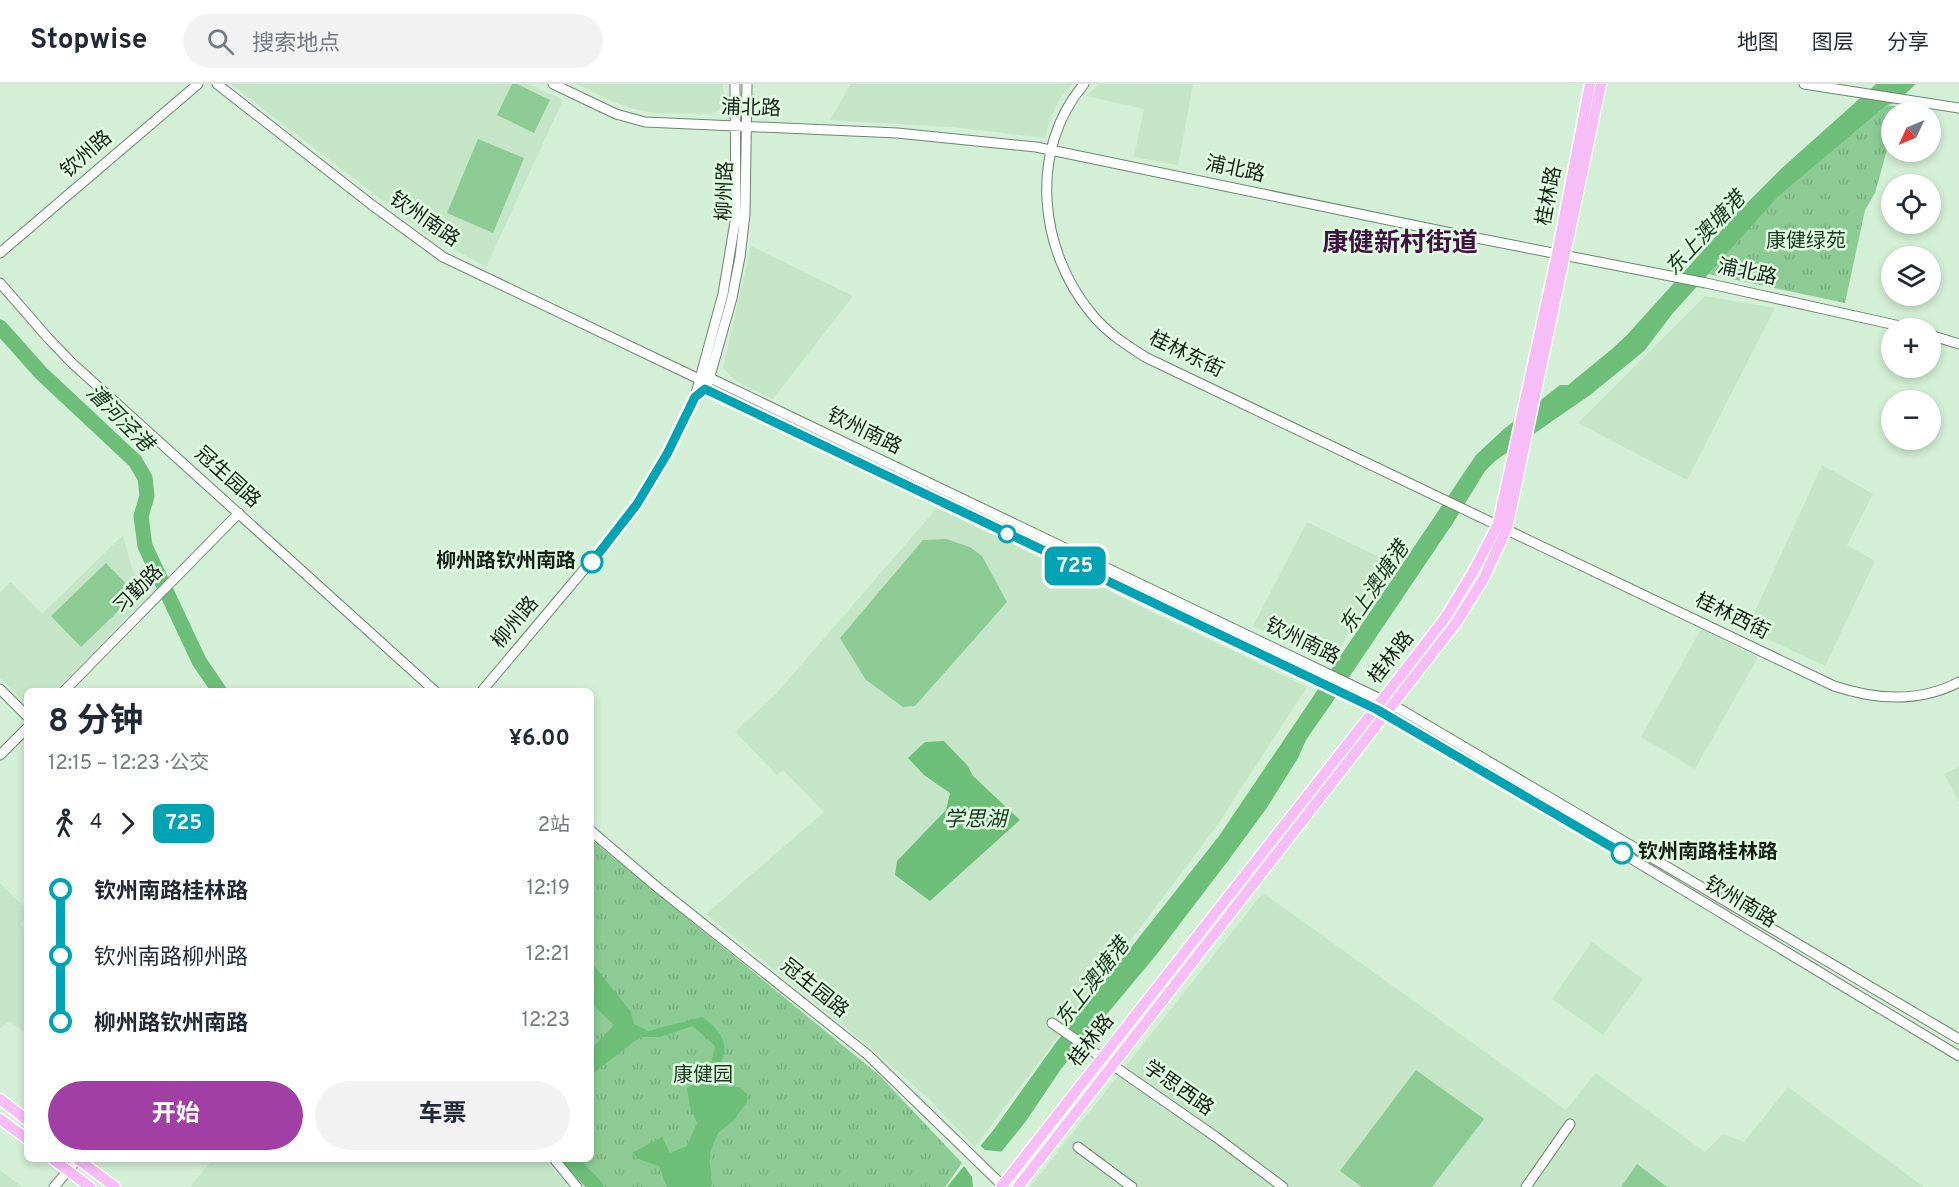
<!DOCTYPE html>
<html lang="zh">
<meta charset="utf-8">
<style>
:root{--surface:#fff;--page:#f2f2f3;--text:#1f2937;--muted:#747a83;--line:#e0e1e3;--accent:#a23fa5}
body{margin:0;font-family:Overpass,"Noto Sans SC",sans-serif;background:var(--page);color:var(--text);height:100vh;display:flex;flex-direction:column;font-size:22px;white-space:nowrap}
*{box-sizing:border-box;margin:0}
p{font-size:20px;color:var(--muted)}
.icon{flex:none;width:33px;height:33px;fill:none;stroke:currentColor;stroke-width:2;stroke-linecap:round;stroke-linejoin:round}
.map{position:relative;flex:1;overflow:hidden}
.details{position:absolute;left:24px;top:604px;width:570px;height:474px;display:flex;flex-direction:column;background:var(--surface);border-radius:9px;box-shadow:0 3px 9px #0003}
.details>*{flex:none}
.badge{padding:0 12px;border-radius:9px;font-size:21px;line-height:39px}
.needle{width:39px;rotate:226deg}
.fabs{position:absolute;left:1881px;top:18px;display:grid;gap:12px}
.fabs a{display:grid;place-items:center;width:60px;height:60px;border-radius:50%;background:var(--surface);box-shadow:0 3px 9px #0003;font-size:30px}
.map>.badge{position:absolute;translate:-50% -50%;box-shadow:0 0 0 3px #fff}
.legs{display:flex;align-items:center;gap:9px;height:66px;padding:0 24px;font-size:20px}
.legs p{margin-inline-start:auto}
.overview{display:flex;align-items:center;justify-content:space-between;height:102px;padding:0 24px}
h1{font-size:33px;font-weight:700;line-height:45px}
.button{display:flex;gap:12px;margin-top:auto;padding:12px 24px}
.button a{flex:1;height:69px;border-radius:36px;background:var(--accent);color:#fff;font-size:24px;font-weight:700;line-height:69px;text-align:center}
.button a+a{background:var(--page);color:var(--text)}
ul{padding:0 24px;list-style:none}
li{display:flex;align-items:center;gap:21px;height:66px;font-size:22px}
li i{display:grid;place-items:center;width:9px;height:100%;margin:0 8px;background:currentColor}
li i::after{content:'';width:15px;height:15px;margin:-8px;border:4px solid;border-radius:50%;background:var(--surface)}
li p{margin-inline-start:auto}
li:first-child i{background:linear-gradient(#0000 50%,currentColor 0)}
li:last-child i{background:linear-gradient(currentColor 50%,#0000 0)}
header{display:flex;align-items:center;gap:36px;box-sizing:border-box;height:84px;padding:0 30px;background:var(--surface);border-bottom:2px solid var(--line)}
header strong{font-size:28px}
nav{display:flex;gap:33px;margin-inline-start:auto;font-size:21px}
.search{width:420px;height:54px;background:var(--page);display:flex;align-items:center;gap:15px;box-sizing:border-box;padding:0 21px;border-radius:33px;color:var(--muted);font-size:22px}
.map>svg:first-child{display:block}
</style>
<header>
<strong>Stopwise</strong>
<div class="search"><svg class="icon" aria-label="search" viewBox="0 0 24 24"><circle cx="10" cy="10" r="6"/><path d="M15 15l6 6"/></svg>搜索地点</div>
<nav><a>地图</a><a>图层</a><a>分享</a></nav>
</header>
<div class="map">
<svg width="1959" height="1103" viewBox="0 0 1959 1103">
<defs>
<pattern id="park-tufts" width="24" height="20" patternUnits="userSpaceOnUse" patternTransform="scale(1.5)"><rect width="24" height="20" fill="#8ccb93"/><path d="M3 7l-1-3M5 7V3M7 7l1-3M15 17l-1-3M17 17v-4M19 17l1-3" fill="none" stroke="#78ae7e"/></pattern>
</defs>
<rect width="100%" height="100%" fill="#d3efd5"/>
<path fill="#c4e6c7" d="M231 0H530L563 16 486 183 425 149Z
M577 0H723L724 16 719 26 712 30 656 29 633 25 609 16Z
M851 0H1072L1059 16 1051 33 1045 54 951 43 830 36Z
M1099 0H1193L1178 81 1134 73 1144 25 1086 12Z
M751 162 853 212 773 315 736 297 723 284Z
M1705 212 1775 224 1687 396 1578 339Z
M1822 381 1873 410 1847 461 1875 477 1825 582 1747 545Z
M937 424 1307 603 1216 743 975 1063 927 1013 871 964 706 830 824 728 783 686 777 691 735 648 775 611Z
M1307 438 1389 478 1332 579 1253 542Z
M123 451 132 485 147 512 55 607 27 608V621L0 594V508L11 498 42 530Z
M1701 545 1758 573 1695 685 1641 653Z
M1959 683V718L1944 690Z
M0 799 27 826V833L20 840 27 848V950L9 937 0 945Z
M1263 809 1566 1026 1596 989 1705 1068 1723 1050 1744 1058 1788 1003 1924 1103H1030Z
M1592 858 1643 895 1603 951 1552 915Z
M212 1076H545L565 1098 566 1103H190Z
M0 1086 22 1103H0Z"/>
<path fill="url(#park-tufts)" d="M1887 21 1900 23 1898 28H1892L1891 51 1875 109 1865 126 1845 219 1708 190 1778 113Z
M591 755 879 991 962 1079 945 1103H596L570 1076H591Z"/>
<path fill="#8ccb93" d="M512 0H517L550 16 534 49 497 31Z
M478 55 524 74 493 149 447 129Z
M946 455 970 463 982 472 1007 518 915 622 903 623 866 596 840 554 923 456Z
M106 479 136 510 81 563 51 532Z
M1416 986 1484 1035 1432 1103H1362L1340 1087Z
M1637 1080 1667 1103H1621Z"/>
<path fill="#6cbe78" d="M1876 0H1916L1895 19 1887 21 1778 113 1673 229 1644 267 1590 311 1495 377 1485 387 1453 439 1331 620 1306 656 1298 674 1266 725 1230 774 1157 870 1061 985 1026 1037 973 1103H947L995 1044 1055 960 1219 752 1476 371 1504 345 1560 301H1568L1612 265 1627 251 1738 128 1782 84Z
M944 657 967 681 973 692 1020 736 930 817 895 791 897 777 946 726 950 709 924 691 908 674 925 658Z
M591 878 631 928 634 940 648 947 702 933C717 944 731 957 721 978 717 987 713 984 709 998L717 1002 739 1003 748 1011 747 1018 734 1036 718 1049 709 1071 712 1100 710 1103H667L659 1082 641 1076 632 1069 662 1053 670 1069 687 1062 697 1039 690 1023 687 1004C707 994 711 983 715 962L693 942 660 953H640L591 991V965L614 941 591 919Z"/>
<path fill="#d3efd5" d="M978 1059 985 1066 1005 1068 977 1103H973L972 1093 962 1079Z"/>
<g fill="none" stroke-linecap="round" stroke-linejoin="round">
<path stroke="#6cbe78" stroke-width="15" d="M0 243 41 289 135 377 145 394 147 412 141 432 145 462 199 577 220 608
M570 1076 596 1103"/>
<defs>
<path id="minor" d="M217 0 372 121 443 173 699 295 710 294 1393 621 1959 955
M553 0 616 30 645 38 897 49 1036 63 1451 149 1706 199 1909 244
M1084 0C1028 66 1039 166 1091 229 1106 248 1125 260 1145 273L1834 602C1876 616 1919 619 1959 598
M1804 0 1959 24
M0 169 198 0
M0 199 48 254 72 279 436 608
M1930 251 1959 260
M699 295 705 305 1386 630 1622 769 1959 972
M708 299 732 214 740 173 745 130 747 0
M0 605 27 632
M63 608 239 429
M481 608 624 438 658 387 695 313 723 210 736 132 735 0
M0 671 27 644
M591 747 657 803 868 971 1004 1103
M1052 939 1216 1053 1283 1103
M1078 1063 1132 1103
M555 1076 577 1103
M54 1103 77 1076
M1526 1103 1570 1040"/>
<path id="major" d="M0 1015 27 1036
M0 1035 27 1055
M54 1076 90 1103
M79 1076 115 1103
M1001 1103 1375 625 1445 534 1473 488 1498 440 1557 170 1590 0
M1018 1103 1456 539 1484 494 1507 444 1601 0"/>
</defs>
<use href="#minor" stroke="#6d866f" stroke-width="11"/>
<use href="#major" stroke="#fff" stroke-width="13"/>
<use href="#minor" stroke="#fff" stroke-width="9"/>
<use href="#major" stroke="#f7bdf7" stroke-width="10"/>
</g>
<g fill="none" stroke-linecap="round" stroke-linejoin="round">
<defs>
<path id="line-1" d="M592 478 637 420 667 370 695 313 705 305 1376 625 1622 769"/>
</defs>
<use href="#line-1" stroke="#fff" stroke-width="14"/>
<use href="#line-1" stroke="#00a3b4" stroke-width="9"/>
</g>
<g fill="#fff" stroke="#00a3b4" stroke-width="3">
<circle cx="1007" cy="450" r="8"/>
<circle cx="592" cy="478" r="10"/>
<circle cx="1622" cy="769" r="10"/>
</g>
<g text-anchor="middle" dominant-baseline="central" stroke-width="5" stroke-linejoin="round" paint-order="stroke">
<g font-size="20" fill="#162017" stroke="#e0fde2">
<text transform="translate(751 25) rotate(2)">浦北路</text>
<text transform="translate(87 71) rotate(-41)">钦州路</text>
<text transform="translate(1235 86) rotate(12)">浦北路</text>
<text transform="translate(726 107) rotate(-88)">柳州路</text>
<text transform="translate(1550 112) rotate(-79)">桂林路</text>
<text transform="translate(424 136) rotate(35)">钦州南路</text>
<text transform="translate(1747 189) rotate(12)">浦北路</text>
<text transform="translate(1186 271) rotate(26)">桂林东街</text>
<text transform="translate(864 348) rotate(26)">钦州南路</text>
<text transform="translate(227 394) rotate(42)">冠生园路</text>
<text transform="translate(139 506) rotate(-45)">习勤路</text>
<text transform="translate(1732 533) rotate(26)">桂林西街</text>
<text transform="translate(516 539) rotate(-50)">柳州路</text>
<text transform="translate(1302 558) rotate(26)">钦州南路</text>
<text transform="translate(1392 574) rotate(-52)">桂林路</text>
<text transform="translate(1740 819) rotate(31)">钦州南路</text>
<text transform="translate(814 905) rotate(39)">冠生园路</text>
<text transform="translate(1092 957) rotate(-52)">桂林路</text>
<text transform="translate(1178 1005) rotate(35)">学思西路</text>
</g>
<g font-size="20" fill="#183a1d" stroke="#e0fde2">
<text x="1806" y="158">康健绿苑</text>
<text x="703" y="992">康健园</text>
</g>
<g font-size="20" font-weight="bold" fill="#162017" stroke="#e0fde2" text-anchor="end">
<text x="576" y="478">柳州路钦州南路</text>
<text x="1638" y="769" text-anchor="start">钦州南路桂林路</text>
</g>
<g font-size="21" font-style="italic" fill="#15371b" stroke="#e0fde2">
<text transform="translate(1706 150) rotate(-47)">东上澳塘港</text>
<text transform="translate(119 335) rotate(45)">漕河泾港</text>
<text transform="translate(1375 504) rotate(-56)">东上澳塘港</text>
<text x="975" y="736">学思湖</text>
<text transform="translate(1093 899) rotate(-52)">东上澳塘港</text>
</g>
<g font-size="26" font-weight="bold" fill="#421243" stroke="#e0fde2">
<text x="1400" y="160">康健新村街道</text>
</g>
</g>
</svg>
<div class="fabs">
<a><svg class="needle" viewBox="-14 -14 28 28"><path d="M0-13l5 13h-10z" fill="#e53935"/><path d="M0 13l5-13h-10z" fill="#747a83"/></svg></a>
<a><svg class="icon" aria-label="locate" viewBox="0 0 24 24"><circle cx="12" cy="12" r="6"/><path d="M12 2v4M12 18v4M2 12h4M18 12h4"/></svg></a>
<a><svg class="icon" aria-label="layers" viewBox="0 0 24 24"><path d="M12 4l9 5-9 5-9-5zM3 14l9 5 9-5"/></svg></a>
<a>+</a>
<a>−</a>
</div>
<b class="badge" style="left:1075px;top:482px;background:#00a3b4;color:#fff">725</b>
<section class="details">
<div class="overview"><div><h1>8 分钟</h1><p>12:15 – 12:23 · 公交</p></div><b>¥6.00</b></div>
<div class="legs"><svg class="icon" aria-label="walk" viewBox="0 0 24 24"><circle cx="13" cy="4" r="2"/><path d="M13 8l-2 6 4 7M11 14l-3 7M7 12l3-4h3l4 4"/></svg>4<svg class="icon" aria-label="forward" viewBox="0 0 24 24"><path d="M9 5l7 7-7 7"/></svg><b class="badge" style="background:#00a3b4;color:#fff">725</b><p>2站</p></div>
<ul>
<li><i style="color:#00a3b4"></i><b>钦州南路桂林路</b><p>12:19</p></li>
<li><i style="color:#00a3b4"></i><span>钦州南路柳州路</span><p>12:21</p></li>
<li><i style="color:#00a3b4"></i><b>柳州路钦州南路</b><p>12:23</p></li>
</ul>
<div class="button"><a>开始</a><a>车票</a></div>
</section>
</div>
